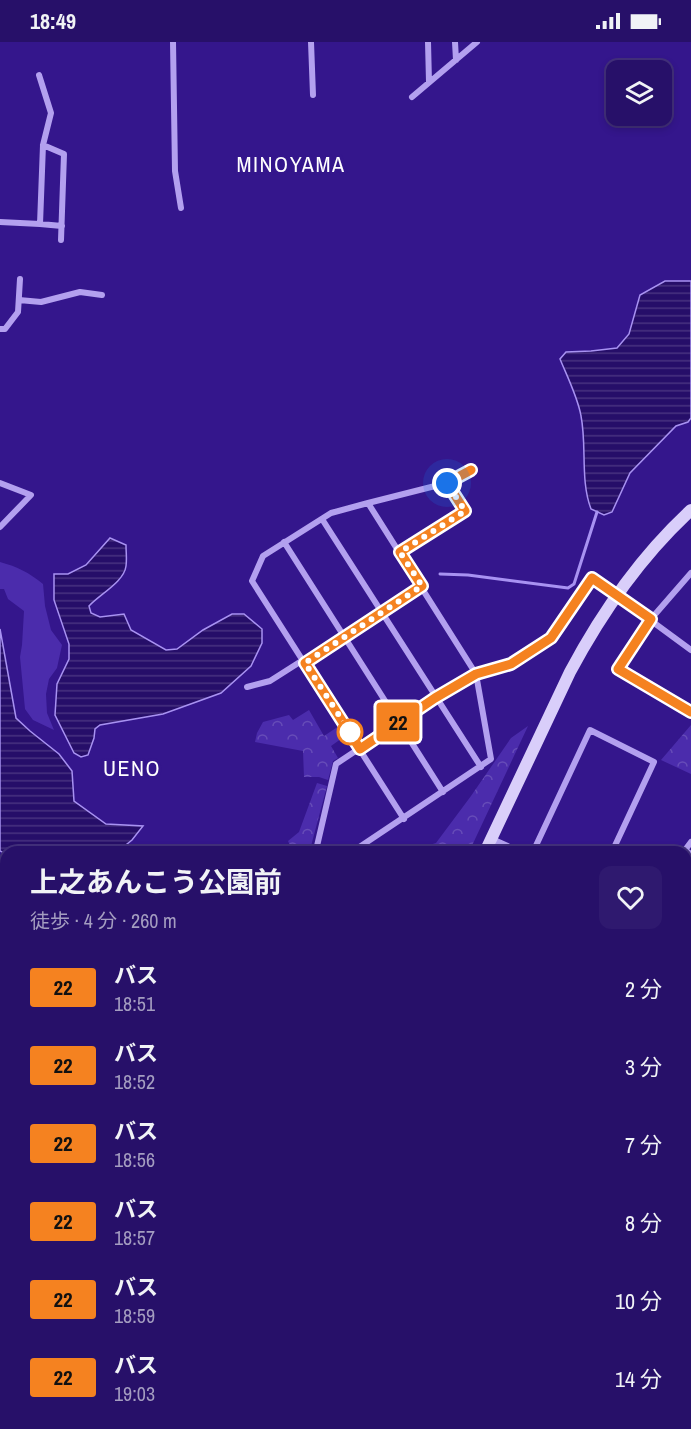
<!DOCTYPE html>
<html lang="ja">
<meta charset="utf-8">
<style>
:root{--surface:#271069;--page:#2f196f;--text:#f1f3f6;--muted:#a49dc0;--line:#43307d}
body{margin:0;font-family:"Archivo Narrow","Noto Sans JP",sans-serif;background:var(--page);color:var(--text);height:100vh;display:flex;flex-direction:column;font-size:22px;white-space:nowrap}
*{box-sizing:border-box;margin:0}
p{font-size:20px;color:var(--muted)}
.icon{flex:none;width:33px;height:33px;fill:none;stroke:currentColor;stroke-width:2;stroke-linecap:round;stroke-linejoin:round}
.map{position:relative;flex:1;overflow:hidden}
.side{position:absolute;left:0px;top:804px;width:692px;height:584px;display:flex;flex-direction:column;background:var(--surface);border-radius:18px 18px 0 0;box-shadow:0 3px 9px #0003,0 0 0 2px var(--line)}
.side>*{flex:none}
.badge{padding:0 12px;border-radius:4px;font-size:21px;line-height:39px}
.fabs{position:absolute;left:606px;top:18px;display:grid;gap:12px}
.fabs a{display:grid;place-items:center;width:66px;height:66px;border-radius:12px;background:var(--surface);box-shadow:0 3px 9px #0003,0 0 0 2px var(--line);font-size:30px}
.you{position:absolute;width:30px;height:30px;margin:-15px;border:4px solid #fff;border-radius:50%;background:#1a73e8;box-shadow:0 0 0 9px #1a73e833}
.map>.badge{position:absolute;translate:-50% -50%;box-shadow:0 0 0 3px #fff}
.round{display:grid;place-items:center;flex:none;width:63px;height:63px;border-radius:12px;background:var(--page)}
.headline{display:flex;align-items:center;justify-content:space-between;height:102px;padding:0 30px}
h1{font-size:28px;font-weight:700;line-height:45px}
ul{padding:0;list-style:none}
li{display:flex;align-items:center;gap:18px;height:78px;padding:0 30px}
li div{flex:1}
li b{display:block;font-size:22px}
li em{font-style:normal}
li .badge{min-width:66px;font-weight:700;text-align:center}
.status{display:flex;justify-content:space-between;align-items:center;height:42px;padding:0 30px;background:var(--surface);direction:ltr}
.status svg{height:16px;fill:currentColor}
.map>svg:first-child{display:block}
</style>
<div class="status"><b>18:49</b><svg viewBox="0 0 49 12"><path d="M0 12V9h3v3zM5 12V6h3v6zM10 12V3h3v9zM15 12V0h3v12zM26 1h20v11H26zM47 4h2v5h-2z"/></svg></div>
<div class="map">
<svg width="691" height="1387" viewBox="0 0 691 1387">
<defs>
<pattern id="forest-crowns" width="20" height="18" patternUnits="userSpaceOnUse" patternTransform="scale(1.5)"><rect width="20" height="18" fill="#4b2cac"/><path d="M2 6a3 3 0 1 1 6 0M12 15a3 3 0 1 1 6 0" fill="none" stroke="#664cb8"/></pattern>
<pattern id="water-rules" width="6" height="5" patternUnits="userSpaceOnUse" patternTransform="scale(1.5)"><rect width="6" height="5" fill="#260e69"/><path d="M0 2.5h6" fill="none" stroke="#473280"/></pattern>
</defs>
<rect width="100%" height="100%" fill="#34168c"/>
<path fill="#4b2cac" d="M0 520C18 525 28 530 43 542L45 564 51 588 62 603 57 626 49 637 46 652 47 671 54 688 33 678 25 667 20 615 22 603 24 569 8 557 4 547H0Z"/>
<path fill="url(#forest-crowns)" d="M309 668 324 694 339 684 345 694 331 704 338 716 333 719 328 738 319 735H304L303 709 255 700 257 691 263 680 289 673 293 678Z
M691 683V732L661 718Z
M528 684 469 810H407L436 801 471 754 511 696Z
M317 741 327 744 311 804 314 810H293L288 799 299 790Z
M686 815 691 820V912L686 911Z"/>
<path fill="url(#water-rules)" stroke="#a892f2" stroke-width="1.5" d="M665 239H691V376L688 380 676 384 630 431 612 470 604 473 591 467C580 438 587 404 581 374 578 356 567 334 560 317L566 310 591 309 617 306 629 292 640 253Z
M110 496 126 503C126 510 127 517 126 524 124 540 100 552 89 564L91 571 100 575 124 572 131 588 166 608 177 607 203 588 232 572H244L262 587V601L251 624 221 651 163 672 100 683 95 687 94 696 88 713 81 715 74 711 55 673 57 642 69 617V602L54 558V532H68L86 523Z
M0 587 16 676 30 689 59 712 72 729 74 759 106 782 143 784 132 798 117 810H6V812L0 809Z"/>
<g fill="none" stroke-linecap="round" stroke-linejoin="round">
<path stroke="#a892f2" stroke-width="3" d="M440 532 468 533 568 546 574 542 597 470
M0 900 6 899"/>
<path stroke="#b3a0ef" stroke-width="5" d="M686 898 691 900"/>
<path stroke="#b3a0ef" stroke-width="6" d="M173 0 175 129 181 166
M311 0 313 53
M428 0 429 40
M455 0 456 18
M412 55 477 0
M43 103 64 112 61 198
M0 180 40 182 43 103 51 71 39 33
M40 182 62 184
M19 258 41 260 80 250 102 253
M0 287H5L18 270 20 237
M0 441 31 453 0 485
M368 461 447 441 471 428
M322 477 481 725
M284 500 443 750
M400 510 464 469 447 441
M691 531 651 577 618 627 691 670
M305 621 422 544
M247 645 270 639 303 618
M492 797 521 810
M691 800 685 808 691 812
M320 810 317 804 336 722 435 656 476 632 511 622 551 595 593 536 691 608
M352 810 491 717 476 632 368 461 331 471 263 514 252 539 404 777
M533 810 590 688 654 720 612 810
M686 933V932L691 935
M0 942 6 941
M686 967 691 972
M0 1064 6 1074
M0 1347 6 1348
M336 1382 345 1387
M0 1385 6 1369
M163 1387 168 1382
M259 1387 262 1382
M368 1387 372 1382
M447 1387 450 1382
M517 1387 521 1382"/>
<path stroke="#b3a0ef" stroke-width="10" d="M686 1249 691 1243
M562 1387 567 1382"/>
<path stroke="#d9cefa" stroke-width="12" d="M485 810 570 630C602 570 641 514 691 468
M214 1387 216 1382"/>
</g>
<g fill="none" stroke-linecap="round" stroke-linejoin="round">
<defs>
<path id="line" d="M471 428 447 441 465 469 400 510 422 544 305 621 360 707 435 656 476 632 511 622 551 596 592 536 651 577 618 627 691 670"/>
</defs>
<use href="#line" stroke="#fff" stroke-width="14"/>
<use href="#line" stroke="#f58220" stroke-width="9"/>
<path stroke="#fff" stroke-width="6" stroke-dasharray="0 10.8" d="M350 690 305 621 422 544 400 510 465 469 447 441"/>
</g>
<circle fill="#fff" stroke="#f58220" stroke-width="3" cx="350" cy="690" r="12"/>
<g text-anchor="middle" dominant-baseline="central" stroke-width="6" stroke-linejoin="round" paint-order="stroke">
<g font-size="22" letter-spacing="1.5" fill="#fff" stroke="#34168c">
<text x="291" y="122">MINOYAMA</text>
<text x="132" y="726">UENO</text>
</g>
</g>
</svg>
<div class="fabs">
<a><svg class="icon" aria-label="layers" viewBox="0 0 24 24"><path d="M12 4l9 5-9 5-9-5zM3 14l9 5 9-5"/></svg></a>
</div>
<div class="you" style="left:447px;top:441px"></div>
<b class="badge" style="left:398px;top:680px;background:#f58220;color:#111">22</b>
<section class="side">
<div class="headline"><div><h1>上之あんこう公園前</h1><p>徒歩 · 4 分 · 260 m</p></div><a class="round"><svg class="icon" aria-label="heart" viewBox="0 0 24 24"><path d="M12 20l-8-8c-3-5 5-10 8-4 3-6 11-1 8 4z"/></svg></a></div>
<ul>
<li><span class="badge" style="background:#f58220;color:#111">22</span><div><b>バス</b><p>18:51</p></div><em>2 分</em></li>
<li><span class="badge" style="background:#f58220;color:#111">22</span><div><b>バス</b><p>18:52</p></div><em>3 分</em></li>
<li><span class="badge" style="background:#f58220;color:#111">22</span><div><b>バス</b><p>18:56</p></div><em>7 分</em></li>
<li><span class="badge" style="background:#f58220;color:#111">22</span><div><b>バス</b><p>18:57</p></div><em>8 分</em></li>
<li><span class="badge" style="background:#f58220;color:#111">22</span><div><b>バス</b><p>18:59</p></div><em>10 分</em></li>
<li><span class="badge" style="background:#f58220;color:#111">22</span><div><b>バス</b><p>19:03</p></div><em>14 分</em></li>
</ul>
</section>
</div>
